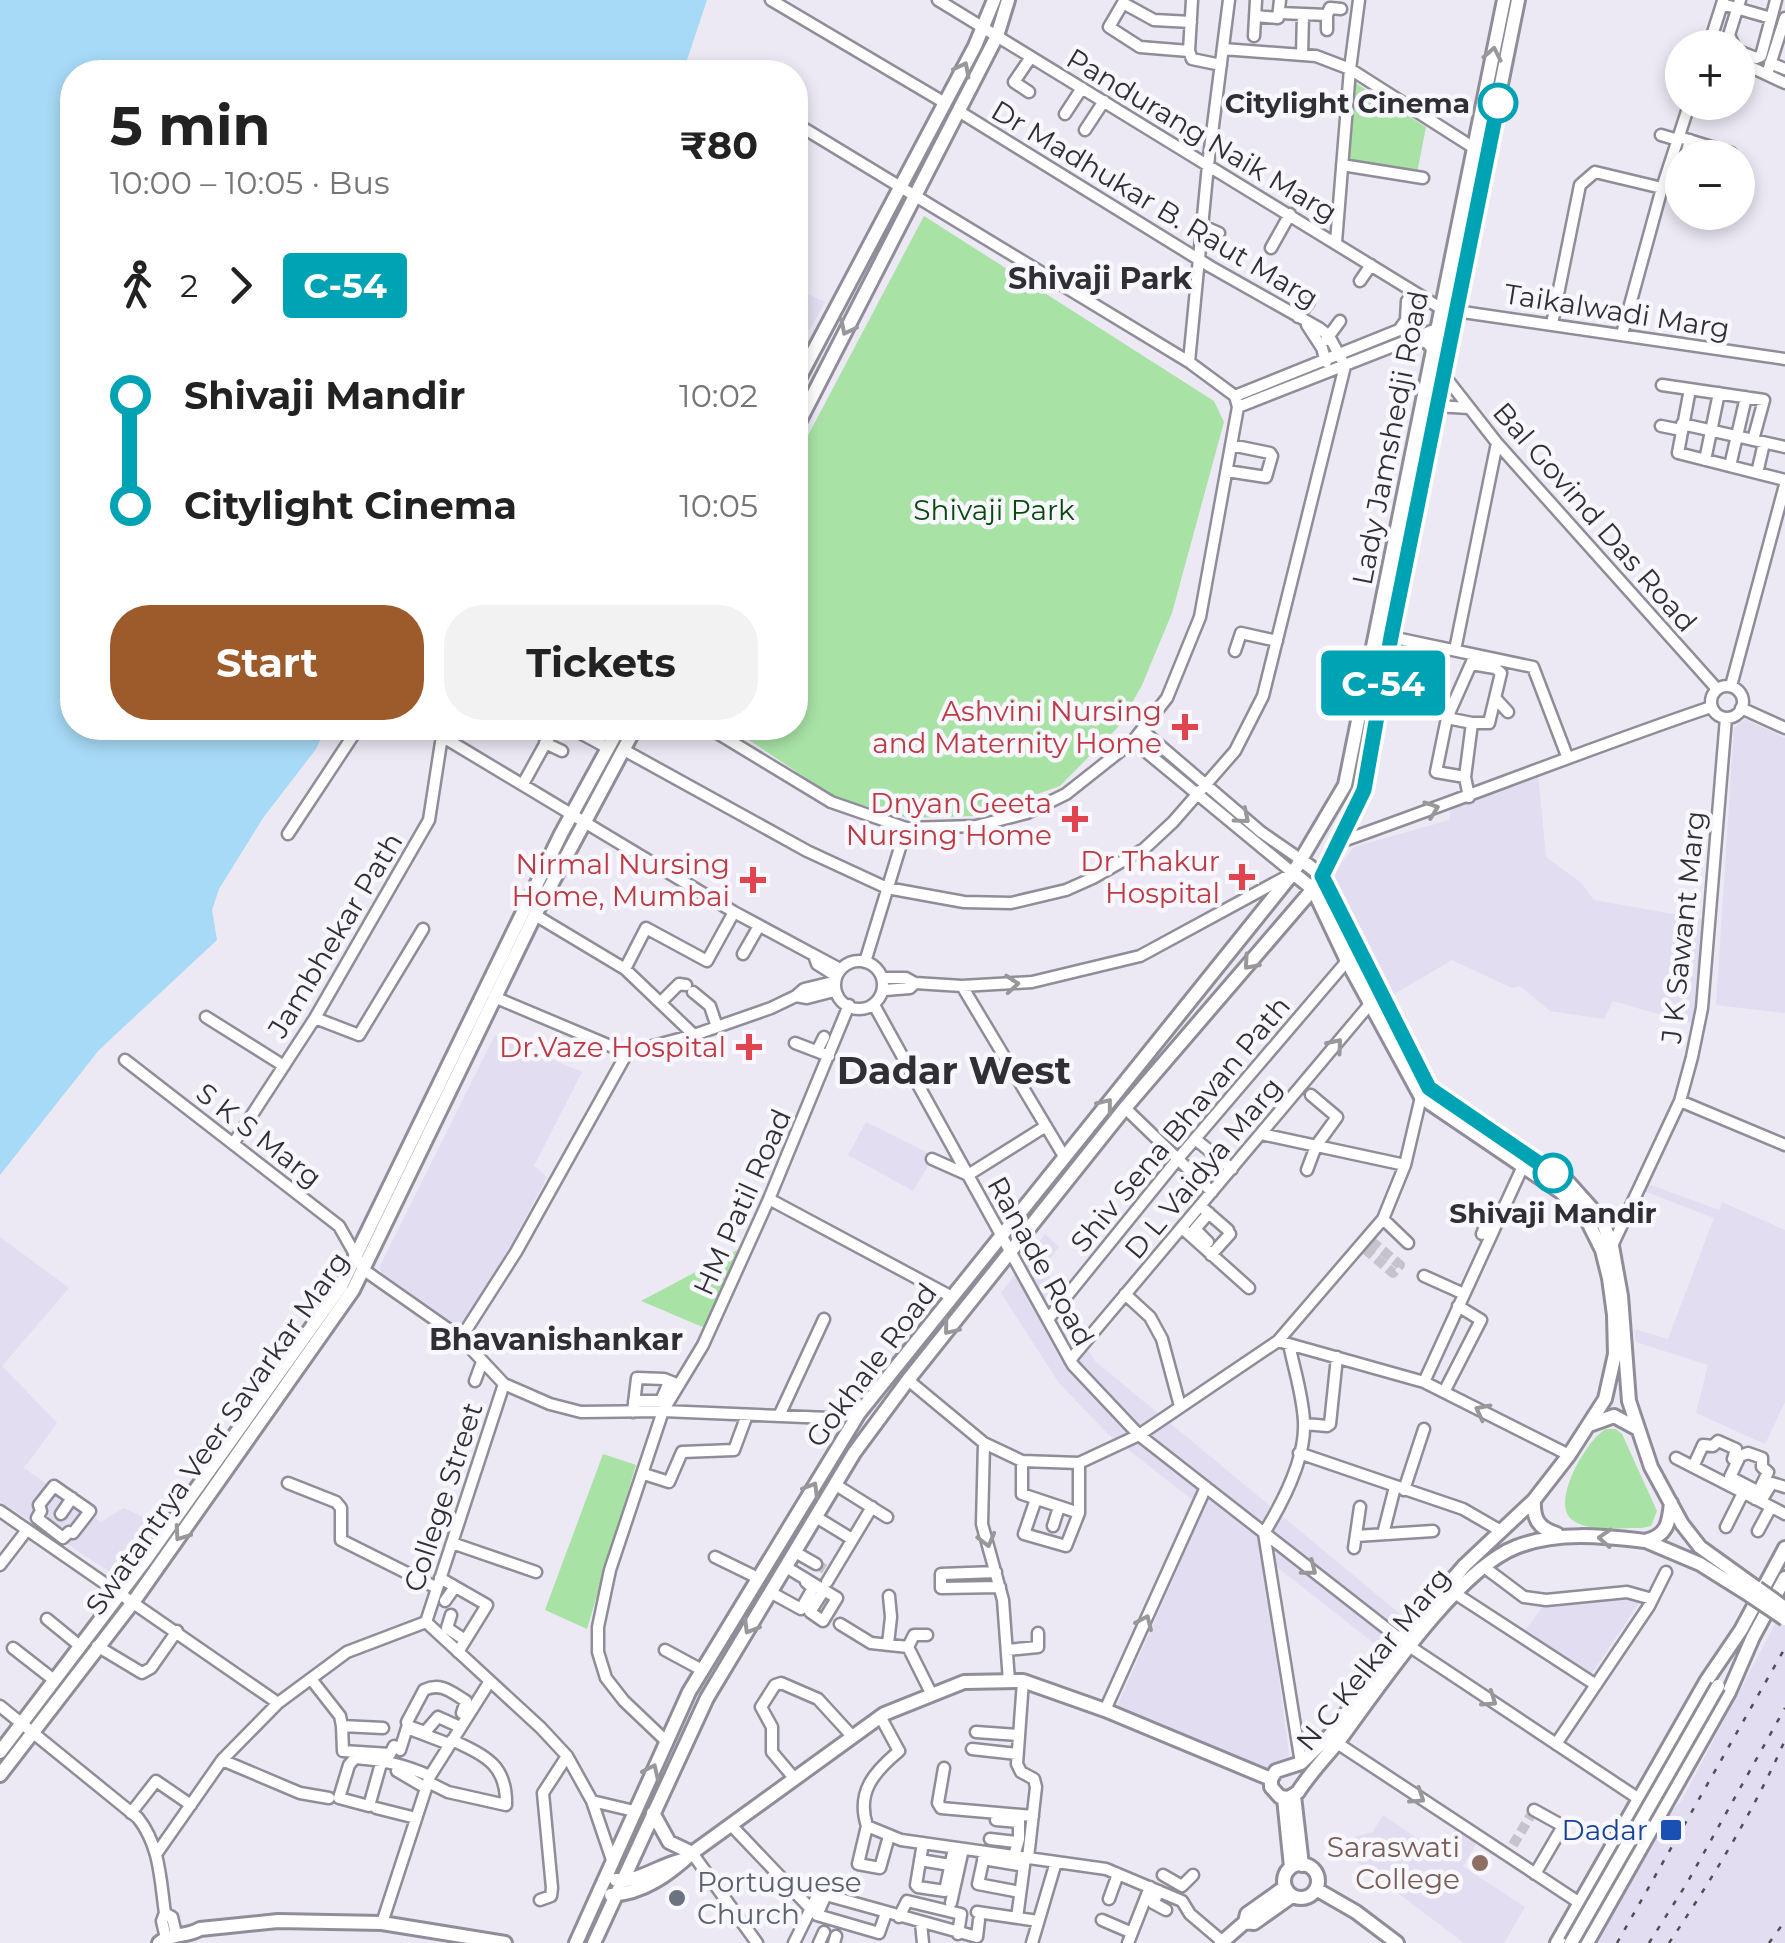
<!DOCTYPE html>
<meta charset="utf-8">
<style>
:root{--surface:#fff;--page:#f2f2f2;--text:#222;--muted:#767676;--accent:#9d5a2a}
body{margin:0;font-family:Montserrat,sans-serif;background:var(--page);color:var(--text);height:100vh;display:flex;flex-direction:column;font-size:38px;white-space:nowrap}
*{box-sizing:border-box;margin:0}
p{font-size:32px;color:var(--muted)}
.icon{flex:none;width:55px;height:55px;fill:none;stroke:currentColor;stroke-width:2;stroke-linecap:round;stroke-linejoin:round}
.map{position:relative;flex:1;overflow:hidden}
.sheet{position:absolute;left:60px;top:60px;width:748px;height:680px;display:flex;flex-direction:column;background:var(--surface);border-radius:40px;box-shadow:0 5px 15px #0003}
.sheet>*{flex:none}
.badge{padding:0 20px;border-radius:8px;font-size:35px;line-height:65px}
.fabs{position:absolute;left:1665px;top:30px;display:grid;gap:20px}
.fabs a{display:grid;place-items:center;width:90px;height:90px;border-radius:50%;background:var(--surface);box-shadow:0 5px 15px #0003;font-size:50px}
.map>.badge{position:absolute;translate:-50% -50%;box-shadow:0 0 0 5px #fff}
.legs{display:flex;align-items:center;gap:15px;height:110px;padding:0 50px;font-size:32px}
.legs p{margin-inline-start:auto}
.summary{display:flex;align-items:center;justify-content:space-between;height:170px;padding:0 50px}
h1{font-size:55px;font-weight:700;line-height:75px}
.primary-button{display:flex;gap:20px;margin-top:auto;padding:20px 50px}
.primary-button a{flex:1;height:115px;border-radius:40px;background:var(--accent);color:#fff;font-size:40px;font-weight:700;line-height:115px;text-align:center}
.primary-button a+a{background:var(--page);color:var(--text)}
ul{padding:0 50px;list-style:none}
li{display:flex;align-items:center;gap:35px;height:110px;font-size:38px}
li i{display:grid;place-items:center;width:15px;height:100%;margin:0 12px;background:currentColor}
li i::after{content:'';width:25px;height:25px;margin:-12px;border:8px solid;border-radius:50%;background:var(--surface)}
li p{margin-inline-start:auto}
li:first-child i{background:linear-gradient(#0000 50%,currentColor 0)}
li:last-child i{background:linear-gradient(currentColor 50%,#0000 0)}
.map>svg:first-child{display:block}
</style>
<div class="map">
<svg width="1785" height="1943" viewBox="0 0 1785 1943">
<rect width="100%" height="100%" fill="#ece8f4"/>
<path fill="#e2ddf0" d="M795 288 825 302 810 330 795 324Z
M1745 719 1785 738V1013L1716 1005 1734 728Z
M1538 773 1546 857 1581 883 1594 900 1707 920 1696 1025 1613 1001 1604 1019 1550 1011 1520 986 1512 988 1452 960 1386 999 1330 877 1354 847 1449 820 1451 807Z
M495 1035 582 1072 534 1166 547 1177 508 1250 464 1323 447 1324 382 1277 380 1266Z
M866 1122 934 1156 913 1191 848 1155Z
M1648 1184 1719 1210 1722 1202 1785 1230V1402L1765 1444 1696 1413 1708 1365 1636 1342 1634 1329 1668 1339 1714 1218 1644 1191Z
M1045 1234 1059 1247 1047 1262 1052 1289 1094 1360 1406 1619 1379 1647 1263 1556 1290 1763 1268 1768 1116 1709 1204 1509 1107 1433 1059 1383 1001 1293Z
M0 1237 69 1288 2 1366 57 1423 24 1468 101 1522 124 1508 160 1525 115 1575 0 1501Z
M1623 1594 1639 1603 1590 1676 1524 1632 1546 1602Z
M1785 1605V1943H1590L1658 1826 1682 1800Z
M1383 1815 1439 1853 1456 1828 1477 1843 1463 1866 1525 1907 1504 1943H1464L1345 1853 1338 1841 1373 1832Z"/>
<path fill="#a8e3a5" d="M1352 81 1426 127 1417 173 1348 162Z
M924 216 1214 401 1224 422 1172 613 1142 685 1120 725 1060 786 975 816 908 818 834 797 731 728H795V460Z
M739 1249 705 1328 641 1301Z
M1606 1429H1616L1622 1434 1657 1511 1651 1526 1642 1528C1623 1527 1587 1533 1571 1519 1551 1501 1587 1439 1606 1429Z
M603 1454 636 1465 587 1629 545 1610Z"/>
<path fill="#a7daf6" d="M0 0H707L683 72H72V728H326L316 749 263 818 219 889 212 910 217 940 99 1050 0 1175Z"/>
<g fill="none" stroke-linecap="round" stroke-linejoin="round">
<path stroke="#c6c3cd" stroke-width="10" stroke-dasharray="10 5" stroke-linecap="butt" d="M1365 1249 1393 1273 1400 1265 1371 1241
M816 1564 826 1570
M1513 1845 1534 1810"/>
<defs>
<path id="minor" d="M771 0 945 103
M938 0 1442 309 1785 359
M1192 0 1189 51 1192 59 1221 65
M1722 4 1771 18
M1280 13 1327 15V30
M1327 15 1330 8 1341 9
M1255 16 1278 18 1280 0
M1254 36 1256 0
M1708 48 1723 1
M1735 48 1729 35 1740 0
M1223 49 1316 56 1350 69 1474 148
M1189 51 1140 47 1109 27 1123 3 1154 20 1191 22
M1738 51 1756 58 1761 56 1776 0
M1302 55 1303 14
M1738 61 1785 83
M1770 63 1785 69
M1767 74 1785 18
M1029 92 1014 82 1031 57
M1065 114 1082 88
M795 123 1189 362 1235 396 1238 407
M1085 130 1104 101
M1661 135 1678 140
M1679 137 1731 153 1734 158
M1685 158 1690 140
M1342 165 1423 178
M1203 226 1219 233
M1336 242 1350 69 1359 0
M1271 248 1290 214
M1360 281 1371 265
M1298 317 1309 302
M1552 324 1580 185 1595 172 1662 188
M1307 325 1322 348 1326 362
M1622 334 1662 188 1690 102
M1326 340 1340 321
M1189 362 1208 165 1229 0
M1443 374 1497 443 1717 689
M1662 385 1764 400 1753 440
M1690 389 1678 453 1785 480
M1235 396 1399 330 1406 320 1407 301
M1436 406 1469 408
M1238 407 1442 327
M1682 424 1785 447
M1661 426 1681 430
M1705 460 1719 393
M1730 466 1746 397
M1227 471 1266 477 1272 456 1270 453 1231 445
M1757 473 1764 443
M1391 637 1533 667 1567 756
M1455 650 1497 443
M1235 651 1241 633 1277 641
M1471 664 1495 668 1501 673 1489 723H1472
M1711 702a16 16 0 1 1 32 0a16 16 0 1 1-32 0Z
M1731 686 1785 485
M1497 700 1508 712
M1741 708 1785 728
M1447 718 1472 723 1465 777 1469 797
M428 728 734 912 840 969
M571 728 608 748
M709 728 831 802 906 828 976 826 1027 813 1066 794 1133 741 1167 698 1200 617 1238 407
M1143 731 1261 832 1300 859
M545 743 562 751
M624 750 807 851 887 888 964 902 1011 903 1066 890 1093 878 1144 849 1173 822 1235 751 1263 696 1345 366 1329 336 1319 328 1211 267 960 112
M1465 777 1436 772 1447 718 1475 655
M523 784 554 728
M288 834 358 728
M1340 842C1465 798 1587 749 1711 707
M535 915 625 969 694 1035
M743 954 759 926
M815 958 817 964 836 976
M835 985a24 24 0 1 1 48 0a24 24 0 1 1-48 0Z
M865 962 906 828
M625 969 646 928 707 961 734 912
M884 978H906L915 983
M962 986 1065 1158
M885 990 910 988 915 983 962 986 1032 982 1140 956 1293 873 1133 741
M693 992 710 1006 717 1027
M796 996 807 998 834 991
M494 997 627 1053 694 1035 771 1008 796 996 804 989 833 982
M661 1002 679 984 686 985
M874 1005 1073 1365 1139 1435 1409 1646 1639 1799
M206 1017 284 1066
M315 1018 359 1035 423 929
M795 1043 829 1056
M818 1049 824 1037
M125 1060 339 1226 364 1270 461 1338 504 1384 550 1404 581 1412 663 1411 829 1418 859 1413
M1680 1101 1785 1145
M1125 1108 1212 1192
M1261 1134 1405 1165
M1195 1139 1232 1169
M233 1144 315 1018 429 820 442 736
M932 1159 968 1175 1046 1126
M1307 1170 1316 1146 1337 1117 1311 1095
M769 1199 952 1297
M1205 1210 1228 1230
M1383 1219 1408 1243
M1182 1228 1249 1288
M1482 1234 1487 1222
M1208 1242 1195 1229 1209 1213
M1612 1246 1680 1101 1692 1057 1702 1008 1726 718
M1211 1255 1230 1234
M1424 1276 1464 1294
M1125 1294 1150 1317 1162 1339 1180 1406
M1049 1318 1177 1160 1347 961
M461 1338 516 1252 627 1053
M1278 1341 1383 1219 1405 1165 1421 1097
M1289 1344C1294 1369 1303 1396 1304 1422 1306 1459 1283 1502 1264 1533L1301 1763
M1070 1360 1370 1004
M908 1380 984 1443 1022 1461 1079 1463 1139 1435 1278 1341 1424 1382 1569 1455
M475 1381 482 1362
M1424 1382 1523 1166
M1444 1392 1481 1320 1458 1306
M634 1401H661L669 1382
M633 1412 637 1378 664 1379 679 1385
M779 1416 824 1319
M1305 1424 1327 1426 1330 1424 1337 1357
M984 1443 982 1524 1003 1600 1009 1681
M1299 1453 1463 1509 1501 1531
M1676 1458 1785 1514
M1022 1461V1494L1079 1513
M1693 1467 1703 1445 1713 1446 1718 1441 1736 1449 1733 1459
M644 1474 669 1482 682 1452 734 1450 747 1415
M288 1483 336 1502 341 1508V1540L437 1588
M836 1485 887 1517
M54 1486 90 1511 73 1533 69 1532 63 1538 37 1518 41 1511 39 1505Z
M1404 1490 1424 1429
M1036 1499 1024 1534 1066 1546 1079 1513V1463
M1755 1499 1767 1474 1768 1472 1762 1467V1458L1748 1453 1740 1456 1730 1477 1759 1492
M1761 1501 1772 1483 1785 1487
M0 1511 278 1703
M61 1514 72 1498
M816 1517 852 1539
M1053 1526 1059 1507
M1726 1527 1743 1493
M1758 1531 1771 1507
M1383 1534 1395 1487
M1356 1536 1433 1531
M452 1543 536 1572
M1354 1548 1360 1507
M795 1552 816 1564
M715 1557 758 1578
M0 1565 27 1530
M786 1567 837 1598 823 1621 810 1612 824 1590
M1484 1567 1524 1597 1546 1600 1627 1592 1652 1599
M996 1572 941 1574V1588L1000 1587
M440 1578 487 1605 458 1652
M827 1582 872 1507
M770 1592 801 1609 813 1588 806 1582
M1456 1594 1596 1685
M445 1601 455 1587
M451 1615 447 1628 465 1640
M47 1619 80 1646
M426 1622 541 1728 567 1756 592 1801 612 1860
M840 1624 871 1643 908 1647
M927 1635H914L908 1647 931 1693
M888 1644 891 1617 889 1596
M97 1646 142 1673 151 1668 177 1631
M13 1648 54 1680
M665 1650 702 1670
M1007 1650 1038 1647V1633
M311 1679 340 1716 342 1726 383 1728
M1023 1681 1017 1764 1021 1772 1034 1779 1036 1787 1028 1858
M0 1706 138 1818C160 1846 160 1878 165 1913L172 1917 176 1934
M1105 1710 1206 1487
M880 1716 899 1751C874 1772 856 1792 867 1826L901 1840 1106 1869 1182 1901 1190 1914 1223 1942
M342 1726 343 1751 390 1754 394 1746
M460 1727 438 1717 425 1732 408 1726 407 1722 424 1690C441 1682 451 1692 466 1701L462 1713
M976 1732 1019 1735
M666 1741 624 1701 606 1678 598 1652V1627L610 1570 663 1411 703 1345 769 1199 849 1005
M1337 1743 1601 1917
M1556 1744 1649 1606 1666 1572
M972 1749 1017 1754
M400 1750 407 1728 449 1744
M222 1760 300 1793 329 1798
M382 1760 369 1806 339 1798 349 1765 355 1758C384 1760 404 1765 430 1776
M944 1768 938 1803 941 1808 1033 1816
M397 1771 426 1788
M794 1778 772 1752V1727L761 1707 775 1685 781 1683 818 1699 851 1735
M428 1782 448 1792 506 1805C507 1765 486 1756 452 1740
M592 1801 634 1811
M376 1808 416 1818
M1534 1810 1563 1826 1535 1874
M131 1813 156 1781 191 1805
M996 1820 1019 1822
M731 1825 810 1908
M867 1826 858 1864 880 1868 889 1836
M990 1839 1016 1842
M923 1843 916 1885 918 1887 945 1891 954 1848
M985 1852 978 1884 1020 1892
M157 1853 222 1760 278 1703 347 1652 426 1622 504 1384
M692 1853 757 1943
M1014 1856 1019 1839V1815
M983 1859 1024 1866
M920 1860 950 1865
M1163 1875 1182 1886 1193 1875
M1159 1891 1153 1903 1166 1910
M1109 1899 1118 1874
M540 1900 551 1896 552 1888 543 1793 567 1756
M951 1903 963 1849
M977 1912 1038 1921
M165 1913 162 1921 166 1938
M886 1913 879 1933 817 1915 826 1895 977 1937 979 1920
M899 1917 907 1901 961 1914 958 1934
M1017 1918 1025 1858
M1102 1920 1130 1932
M382 1923 430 1776 490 1681
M921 1923 923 1943
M794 1943 822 1886
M819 1943 824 1932
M834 1943 836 1936
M1032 1943 1056 1862
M1128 1943 1150 1887"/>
<path id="major" d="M1414 338 1428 342 1434 350
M795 386 975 46 994 0
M795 430 997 36 1008 0
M1300 859 1322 876 1429 1088 1568 1182 1602 1220 1612 1246 1621 1296 1629 1401 1651 1467 1682 1524 1700 1547 1757 1588
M1589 1425 1614 1416 1638 1429
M1534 1500C1533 1519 1538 1528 1557 1534
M1648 1542 1700 1564 1751 1596
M0 1752 144 1562 341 1286 561 834 619 728
M0 1775 134 1601 353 1290 535 915 635 728
M1271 1779 1276 1771 1301 1763 1330 1735 1400 1640 1465 1565 1534 1500 1569 1455 1605 1399 1615 1354 1614 1315 1609 1278 1602 1250 1587 1220 1561 1192 1421 1097 1347 961 1313 889 1293 873
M1271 1779V1787L1280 1797 1289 1798 1298 1792C1310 1773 1327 1756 1341 1738 1380 1685 1457 1570 1516 1547 1557 1531 1603 1536 1645 1541 1667 1536 1669 1523 1671 1503
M1294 1796 1302 1865
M1284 1798 1291 1867
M653 1813 669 1842 692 1853
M1284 1881a17 17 0 1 1 34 0a17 17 0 1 1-34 0Z
M616 1880C637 1883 660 1865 682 1860
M1316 1889 1356 1912 1397 1943
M611 1895C644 1893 669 1874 692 1853L884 1714 964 1682 1023 1681 1105 1710 1271 1779
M1245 1922 1254 1923 1292 1896
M159 1943C172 1933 186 1937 200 1929L278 1921 382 1923 505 1943
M576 1943 689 1692 859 1413 1293 873 1345 785 1504 0
M594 1943 707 1698 854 1453 908 1380 1125 1108 1313 889 1340 842 1364 791 1436 406 1518 0
M1221 1943 1245 1922 1247 1914 1285 1887
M1557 1943 1707 1680 1741 1630 1785 1548
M1587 1943 1729 1692 1753 1637 1785 1578"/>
</defs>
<use href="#minor" stroke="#908d98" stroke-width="15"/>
<use href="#major" stroke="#908d98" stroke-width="18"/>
<use href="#minor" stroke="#fff" stroke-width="10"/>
<use href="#major" stroke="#fff" stroke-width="12"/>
<path stroke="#504f54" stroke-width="2.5" stroke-dasharray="5 10" stroke-linecap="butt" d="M1617 1943 1785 1648
M1649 1943 1687 1883 1785 1708
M1669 1943C1712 1879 1754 1811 1785 1740
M1769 1943 1785 1921"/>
<defs>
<path id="major-bridge" d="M1757 1588 1785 1608
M1751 1596 1785 1619
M1571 1943 1718 1686"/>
</defs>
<use href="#major-bridge" stroke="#908d98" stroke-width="18" stroke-linecap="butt"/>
<use href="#major-bridge" stroke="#fff" stroke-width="12"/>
</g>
<defs><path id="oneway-chevron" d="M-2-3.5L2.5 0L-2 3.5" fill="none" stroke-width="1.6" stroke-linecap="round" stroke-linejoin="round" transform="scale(2.5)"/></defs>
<g stroke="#989799">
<use href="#oneway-chevron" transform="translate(1493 54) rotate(-79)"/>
<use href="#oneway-chevron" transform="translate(963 69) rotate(-63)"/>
<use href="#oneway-chevron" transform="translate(847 328) rotate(117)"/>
<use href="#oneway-chevron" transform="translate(1432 809) rotate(-20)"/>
<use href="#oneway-chevron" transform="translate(1243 817) rotate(40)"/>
<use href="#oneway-chevron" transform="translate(1250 963) rotate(131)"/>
<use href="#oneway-chevron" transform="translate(1012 984) rotate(-5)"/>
<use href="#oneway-chevron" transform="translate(1336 1045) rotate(-50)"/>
<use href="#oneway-chevron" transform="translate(1106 1105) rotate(-52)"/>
<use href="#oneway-chevron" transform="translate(950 1328) rotate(129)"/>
<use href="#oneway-chevron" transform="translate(1482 1411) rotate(-153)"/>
<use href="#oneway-chevron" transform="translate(812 1489) rotate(-59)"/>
<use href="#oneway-chevron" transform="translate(181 1534) rotate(125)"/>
<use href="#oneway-chevron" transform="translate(1605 1538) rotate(-177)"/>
<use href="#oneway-chevron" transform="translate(987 1540) rotate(75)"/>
<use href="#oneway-chevron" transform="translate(1310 1569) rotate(38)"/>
<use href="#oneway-chevron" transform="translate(1145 1622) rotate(-66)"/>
<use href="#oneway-chevron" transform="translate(750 1627) rotate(121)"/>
<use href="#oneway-chevron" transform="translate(1490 1700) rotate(34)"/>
<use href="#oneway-chevron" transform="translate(652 1771) rotate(-65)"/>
<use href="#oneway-chevron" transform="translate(1418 1797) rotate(33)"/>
</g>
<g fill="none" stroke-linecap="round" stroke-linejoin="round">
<defs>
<path id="line-1" d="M1498 103 1391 637 1364 790 1322 876 1429 1088 1553 1173"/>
</defs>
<use href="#line-1" stroke="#fff" stroke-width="22"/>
<use href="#line-1" stroke="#00a3b4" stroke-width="15"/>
</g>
<g fill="#fff" stroke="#00a3b4" stroke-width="5">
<circle cx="1498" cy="103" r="18"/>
<circle cx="1553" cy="1173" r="18"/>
</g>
<g fill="#e0444e" stroke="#f9f7fe" stroke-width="4">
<path d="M1180 712h10v10h10v10h-10v10h-10v-10h-10v-10h10z"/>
<path d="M1070 804h10v10h10v10h-10v10h-10v-10h-10v-10h10z"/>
<path d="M1237 862h10v10h10v10h-10v10h-10v-10h-10v-10h10z"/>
<path d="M748 865h10v10h10v10h-10v10h-10v-10h-10v-10h10z"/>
<path d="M744 1032h10v10h10v10h-10v10h-10v-10h-10v-10h10z"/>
</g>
<rect fill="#1a4fb4" stroke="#f9f7fe" stroke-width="4" x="1659" y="1818" width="24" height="24" rx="5"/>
<circle fill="#8d6e63" stroke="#f9f7fe" stroke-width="4" cx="1480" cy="1863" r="10"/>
<circle fill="#6b7280" stroke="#f9f7fe" stroke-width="4" cx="677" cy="1898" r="10"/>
<g text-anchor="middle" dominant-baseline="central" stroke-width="9" stroke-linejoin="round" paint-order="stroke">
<g font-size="28" font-weight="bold" fill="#302f33" stroke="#f9f7fe" text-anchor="end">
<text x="1470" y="103">Citylight Cinema</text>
<text x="1553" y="1213" text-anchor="middle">Shivaji Mandir</text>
</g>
<g font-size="28" fill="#302f33" stroke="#f9f7fe">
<text transform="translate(1202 135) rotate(31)">Pandurang Naik Marg</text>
<text transform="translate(1155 204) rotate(31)">Dr Madhukar B. Raut Marg</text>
<text transform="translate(1617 311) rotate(9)">Taikalwadi Marg</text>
<text transform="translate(1390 438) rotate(-79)">Lady Jamshedji Road</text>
<text transform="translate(1595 517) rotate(49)">Bal Govind Das Road</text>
<text transform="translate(1683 927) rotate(-84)">J K Sawant Marg</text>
<text transform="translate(335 935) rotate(-59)">Jambhekar Path</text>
<text transform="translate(1180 1124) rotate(-50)">Shiv Sena Bhavan Path</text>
<text transform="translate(259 1135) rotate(38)">S K S Marg</text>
<text transform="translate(1203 1168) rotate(-50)">D L Vaidya Marg</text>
<text transform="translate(742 1202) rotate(-66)">HM Patil Road</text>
<text transform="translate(1041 1261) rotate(61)">Ranade Road</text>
<text transform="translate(871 1365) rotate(-53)">Gokhale Road</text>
<text transform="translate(217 1433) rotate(-55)">Swatantrya Veer Savarkar Marg</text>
<text transform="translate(443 1497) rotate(-72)">College Street</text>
<text transform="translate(1373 1659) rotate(-51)">N C Kelkar Marg</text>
</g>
<g font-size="28" fill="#084a0c" stroke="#f9f7fe">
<text x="994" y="510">Shivaji Park</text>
</g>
<g font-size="28" fill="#be3a42" stroke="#f9f7fe" text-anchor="end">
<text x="1162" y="711">Ashvini Nursing<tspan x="1162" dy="32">and Maternity Home</tspan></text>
<text x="1052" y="803">Dnyan Geeta<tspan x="1052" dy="32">Nursing Home</tspan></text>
<text x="1220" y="861">Dr Thakur<tspan x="1220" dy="32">Hospital</tspan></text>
<text x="730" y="864">Nirmal Nursing<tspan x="730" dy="32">Home, Mumbai</tspan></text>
<text x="726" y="1047">Dr.Vaze Hospital</text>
</g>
<g font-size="28" fill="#164399" stroke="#f9f7fe" text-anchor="end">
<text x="1648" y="1830">Dadar</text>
</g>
<g font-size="28" fill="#785e54" stroke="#f9f7fe" text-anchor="end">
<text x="1460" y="1847">Saraswati<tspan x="1460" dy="32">College</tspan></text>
</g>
<g font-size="28" fill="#5b616d" stroke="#f9f7fe" text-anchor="start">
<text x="697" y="1882">Portuguese<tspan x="697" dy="32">Church</tspan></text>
</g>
<g font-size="30" font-weight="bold" fill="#302f33" stroke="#f9f7fe">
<text x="1100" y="278">Shivaji Park</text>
<text x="556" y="1339">Bhavanishankar</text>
</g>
<g font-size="38" font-weight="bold" fill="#302f33" stroke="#f9f7fe">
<text x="954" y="1070">Dadar West</text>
</g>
</g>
</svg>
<div class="fabs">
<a>+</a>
<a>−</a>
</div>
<b class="badge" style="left:1383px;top:683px;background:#00a3b4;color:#fff">C-54</b>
<section class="sheet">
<div class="summary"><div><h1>5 min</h1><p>10:00 – 10:05 · Bus</p></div><b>₹80</b></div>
<div class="legs"><svg class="icon" aria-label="walk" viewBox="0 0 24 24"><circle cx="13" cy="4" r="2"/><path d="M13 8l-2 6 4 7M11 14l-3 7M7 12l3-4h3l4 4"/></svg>2<svg class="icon" aria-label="forward" viewBox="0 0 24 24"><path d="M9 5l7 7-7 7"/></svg><b class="badge" style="background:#00a3b4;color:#fff">C-54</b></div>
<ul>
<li><i style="color:#00a3b4"></i><b>Shivaji Mandir</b><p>10:02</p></li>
<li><i style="color:#00a3b4"></i><b>Citylight Cinema</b><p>10:05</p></li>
</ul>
<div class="primary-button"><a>Start</a><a>Tickets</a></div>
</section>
</div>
